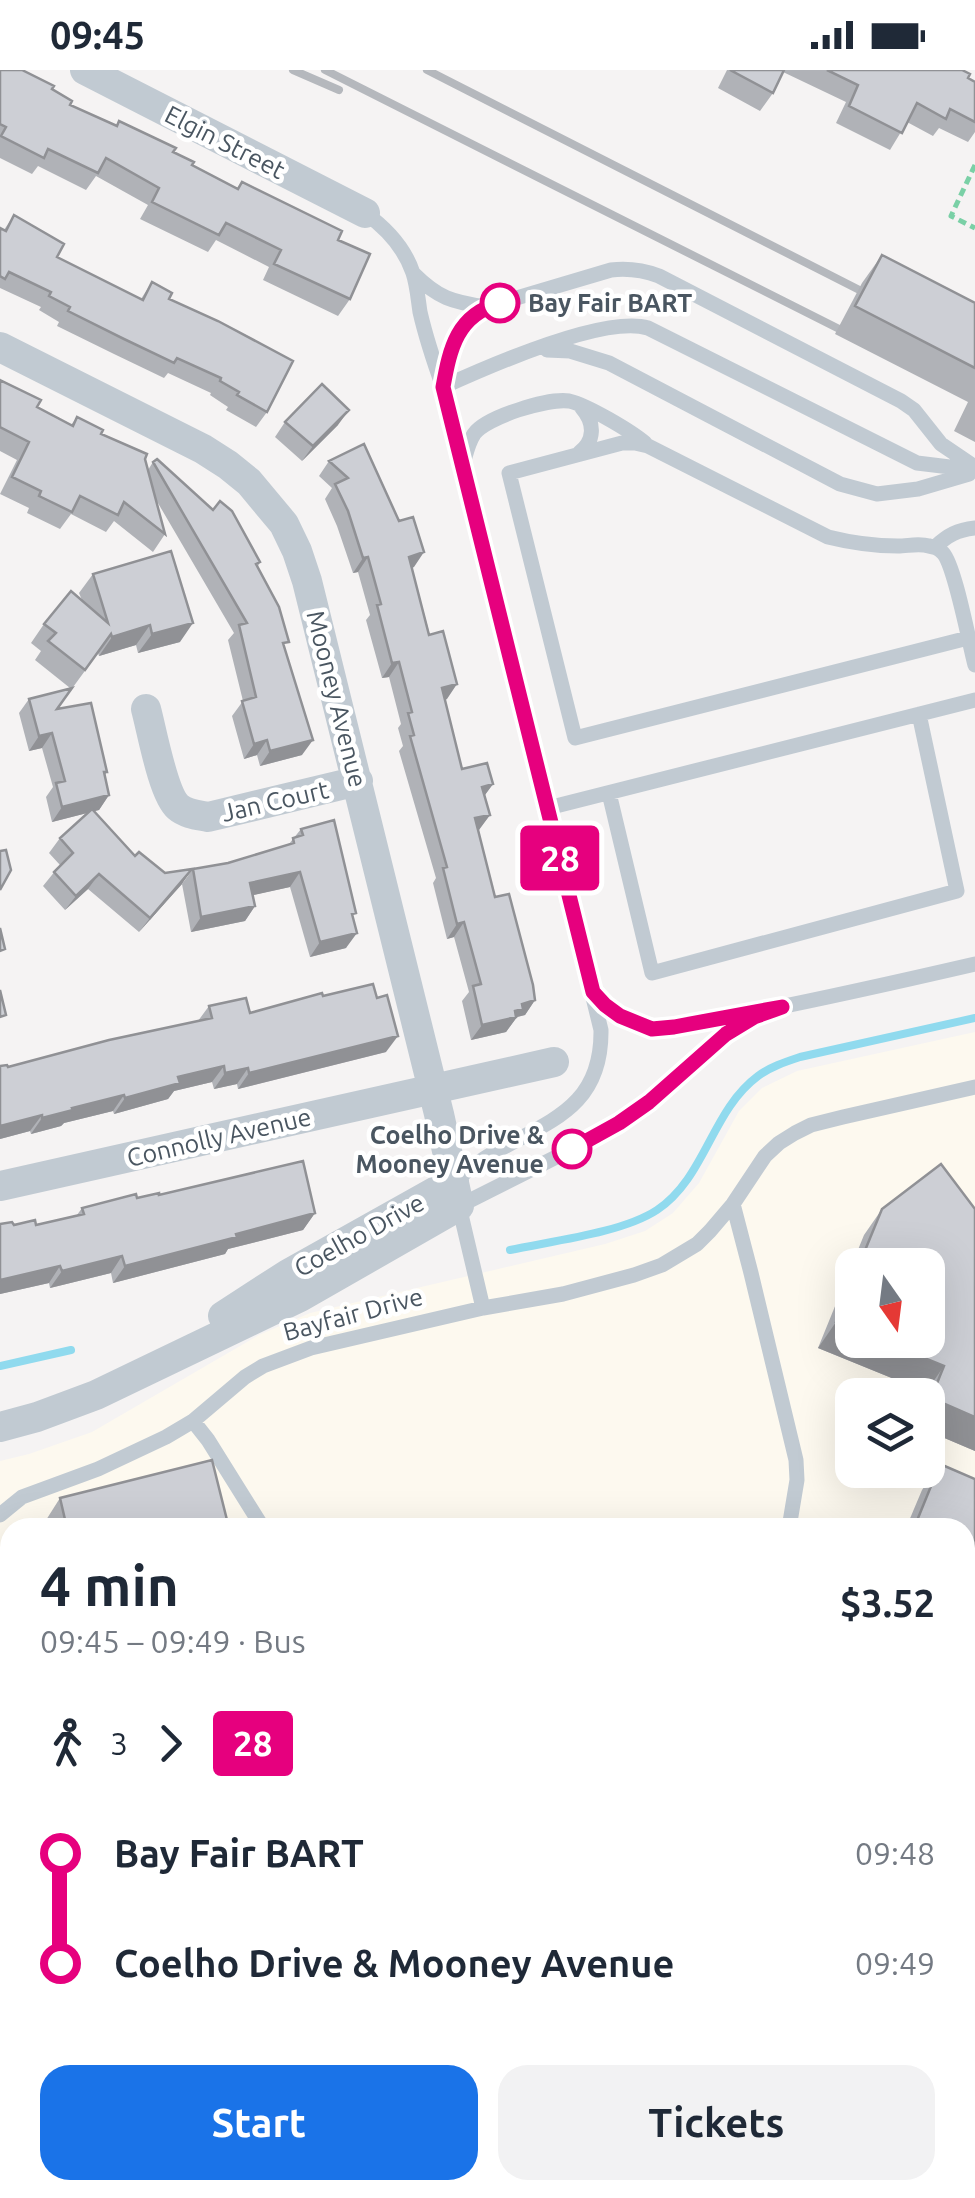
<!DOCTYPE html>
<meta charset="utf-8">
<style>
:root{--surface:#fff;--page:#f2f2f3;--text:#1f2937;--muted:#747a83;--accent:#1a73e8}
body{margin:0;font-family:Ubuntu,sans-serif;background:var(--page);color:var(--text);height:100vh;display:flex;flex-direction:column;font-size:38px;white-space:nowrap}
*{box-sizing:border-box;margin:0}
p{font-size:32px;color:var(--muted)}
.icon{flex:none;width:55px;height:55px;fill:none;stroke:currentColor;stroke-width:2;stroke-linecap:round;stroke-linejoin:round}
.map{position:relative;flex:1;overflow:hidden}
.sheet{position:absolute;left:0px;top:1448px;width:975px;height:682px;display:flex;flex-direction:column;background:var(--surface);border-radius:30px 30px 0 0;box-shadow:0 10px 40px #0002}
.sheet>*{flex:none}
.badge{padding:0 20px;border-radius:8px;font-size:35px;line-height:65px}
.needle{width:65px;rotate:166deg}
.fabs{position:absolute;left:835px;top:1178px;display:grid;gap:20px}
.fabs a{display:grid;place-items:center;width:110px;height:110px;border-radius:20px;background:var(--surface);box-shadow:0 10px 40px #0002;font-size:50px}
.map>.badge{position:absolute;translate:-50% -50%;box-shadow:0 0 0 5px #fff}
.legs{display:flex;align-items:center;gap:15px;height:110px;padding:0 40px;font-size:32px}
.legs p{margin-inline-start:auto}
.head{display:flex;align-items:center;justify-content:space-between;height:170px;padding:0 40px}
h1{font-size:55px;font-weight:600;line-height:75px}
.cta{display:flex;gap:20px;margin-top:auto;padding:20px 40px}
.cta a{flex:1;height:115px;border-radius:30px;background:var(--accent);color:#fff;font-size:40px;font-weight:600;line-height:115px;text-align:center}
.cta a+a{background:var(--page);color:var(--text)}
ul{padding:0 40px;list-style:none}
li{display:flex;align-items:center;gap:35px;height:110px;font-size:38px}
li i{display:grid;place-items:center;width:15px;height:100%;margin:0 12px;background:currentColor}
li i::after{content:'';width:25px;height:25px;margin:-12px;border:8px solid;border-radius:50%;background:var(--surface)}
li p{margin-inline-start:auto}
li:first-child i{background:linear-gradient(#0000 50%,currentColor 0)}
li:last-child i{background:linear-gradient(currentColor 50%,#0000 0)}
.status{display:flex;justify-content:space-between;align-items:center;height:70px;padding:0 50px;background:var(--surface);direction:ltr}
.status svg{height:28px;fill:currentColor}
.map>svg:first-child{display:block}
</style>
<div class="status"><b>09:45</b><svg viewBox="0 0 49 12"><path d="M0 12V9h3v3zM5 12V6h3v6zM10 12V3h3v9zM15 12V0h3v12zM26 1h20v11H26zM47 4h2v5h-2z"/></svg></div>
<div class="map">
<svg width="975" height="2128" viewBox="0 0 975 2128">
<rect width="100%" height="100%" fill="#f5f3f3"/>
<path fill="#fdf9ef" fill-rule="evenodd" d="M975 962V2128H53L51 2120H965V1458H10V1825L0 1785V1391L29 1384 92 1362 259 1265 310 1243 605 1174 645 1161 673 1143 699 1113 739 1041 762 1018 797 1001ZM852 1195H928V1270H852ZM852 1325H928V1400H852Z"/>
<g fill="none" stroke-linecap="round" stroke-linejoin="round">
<path stroke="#90daee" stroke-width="8" d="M510 1180C552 1171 622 1163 657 1140 706 1107 711 1041 758 1006 770 997 785 992 800 987L975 948
M0 1296 71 1280
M0 1835 10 1877
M37 2120 39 2128"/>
<path stroke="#7ad0a6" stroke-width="5" stroke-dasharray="8 5" stroke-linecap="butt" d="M975 95 951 146 975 158"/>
<path stroke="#c1cad2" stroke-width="15" d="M365 143C386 158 405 179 413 203 417 215 418 229 420 242 426 268 434 292 443 317L601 960C602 1042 543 1052 485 1088 474 1095 464 1104 454 1111
M414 204C438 228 452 232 486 237
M547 280 570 281 609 293 840 414 877 424 918 419 969 404
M444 313 450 280 455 269 464 255 486 237 611 200C628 198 643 200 659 206L901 331 914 340 941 374 975 397
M443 317C487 297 604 245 648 258L917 393 975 400
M579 383C595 371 595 353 582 338
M463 394C466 384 468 373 474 364 486 347 548 328 569 331 587 335 631 361 645 373
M935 477C948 465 957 460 975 458
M968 568 575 668 509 403 622 373H635L648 376 828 467C852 473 874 476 898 476 908 476 919 473 929 476 935 477 938 478 943 483 955 496 969 573 975 595
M609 723 652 903 957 821 919 644
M548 738 975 630
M596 925C610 941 633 957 655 959 682 960 712 950 739 945 818 930 897 912 975 894
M733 1134 751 1203 796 1390 797 1410 789 1458
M483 1238 459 1136 588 1071 619 1053 677 1008 726 963 754 947 782 937
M193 1351 208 1370 263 1458
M0 1445 22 1427 98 1399 166 1367 193 1351 245 1307 263 1296 311 1278 483 1238 563 1224 634 1205 662 1195 697 1174 710 1161 733 1134 765 1086 779 1073 795 1063 811 1055 843 1047 975 1017
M0 1601 10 1641
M227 2120 243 2128
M509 2120 512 2128"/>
<path stroke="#c1cad2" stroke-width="30" d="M85 0 365 143
M0 277 203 379 228 395 249 412 284 454 297 481 307 511 439 1044 459 1136 300 1227 96 1325 37 1347 0 1357
M146 639C152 661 163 724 178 737 186 744 198 745 208 747L358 711
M0 1116 554 992
M223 1246 288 1204 454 1111"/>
<path stroke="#b5b8bd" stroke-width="8" d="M293 0 339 20
M325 0 863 271
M427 0 881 231"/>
</g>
<path fill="#b0b2b7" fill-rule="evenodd" d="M0 0 52 19 70 35 116 56 119 51 173 82 192 95 237 118 242 112 338 170 350 229 338 246 263 210 269 197 216 170 208 182 140 149 148 135 96 106 86 120 38 96 32 104 0 88Z
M727 0H962L968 8 975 12V62L968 72 939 58 933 66 907 52 890 80 836 53 846 32 783 2 773 23 760 41 718 18Z
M14 145 57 187 141 229 152 212 169 229 267 342 256 357 226 340 228 337 210 325 211 323 168 303 164 308 114 284 57 256 59 252 39 240 41 237 0 218V158L4 160Z
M882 185 975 233V372L954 361 968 332 835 264 862 213Z
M0 310 37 337 71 355 77 347 101 364 145 389 148 400 153 392 260 492 258 496 285 577 302 685 260 696 257 685 244 689 232 646 243 631 228 570 234 563 155 428 165 464 153 482 114 451 106 462 71 444 60 459 27 443 29 438 0 424 17 390 0 381Z
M285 352 338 355 302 391 275 367Z
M364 374 414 497 412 498 447 629 445 630 462 699 493 714 484 726 490 745 478 760 495 827 535 930 525 945 517 947 506 962 471 970 462 931 469 922 454 867 447 869 433 813 436 808 399 681 403 676 398 658 401 654 389 607 382 608 366 550 370 545 358 502 353 503 337 456 325 429 332 418 319 406 329 391Z
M93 504 180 572 138 583 136 575 99 586 98 583 57 639 107 702 105 705 109 725 99 740 94 741 135 786 182 814 139 862 88 819 65 840 43 816 60 795 49 783 60 768 87 743 52 752 46 727 53 717 42 678 29 681 19 643 29 629 70 618 35 590 41 581 31 573 44 554 82 530 79 523Z
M301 759 353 848 346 878 310 887 290 817 253 825 255 836 245 851 191 862 182 814 193 799 228 793 289 774Z
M323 926 386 982 238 1019 237 1014 214 1019 212 1012 174 1021 168 1029 114 1044 113 1041 64 1053 61 1056 31 1064 30 1061 0 1069V996L8 997 198 951 209 936 250 943Z
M941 1094 975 1139V1381L928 1361V1325H925L926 1322 818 1278 864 1165 882 1139ZM852 1195H928V1270H852Z
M159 1125 315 1143 303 1160 228 1179 225 1184 113 1213 111 1203 50 1218 49 1213 0 1224V1154L36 1155 77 1145 82 1138Z
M940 1394 975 1409V2128H774L778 2120H965V1458H906L922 1420Z
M60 1428 229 1458H41Z"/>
<path fill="#909195" d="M349 340 338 355 302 391 313 376Z
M424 482 414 497 399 502 409 487Z
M368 487 358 502 353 503 363 488Z
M193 553 180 572 138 583 152 564Z
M150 555 136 575 99 586 112 567Z
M399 592 389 607 382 608 392 593Z
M457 614 447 629 432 633 442 618Z
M52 663 42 678 29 681 39 666Z
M267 670 257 685 244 689 254 674Z
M313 670 302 685 260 696 270 681Z
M493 714 482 729V717Z
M109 725 99 740 52 752 62 737Z
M490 745 479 760 464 763 475 748Z
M192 799 182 814 139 862 150 848Z
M300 802 290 817 240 828 250 813Z
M99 804 88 819 65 840 76 826Z
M255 836 245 851 191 862 201 847Z
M464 852 454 867 447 869 457 854Z
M357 863 346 878 310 887 320 872Z
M535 930 525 945 517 947 506 962 471 970 482 955 522 934Z
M398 966 386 982 238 1019 249 1003Z
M224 996 212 1012 174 1021 168 1029 114 1044 125 1028 178 1007Z
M248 998 237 1014 214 1019 225 1003Z
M124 1025 113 1041 64 1053 61 1056 31 1064 42 1048 72 1038Z
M42 1045 30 1061 0 1069V1056Z
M315 1143 303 1160 228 1179 225 1184 113 1213 125 1196 236 1164Z
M122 1186 111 1203 50 1218 62 1201Z
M60 1196 49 1213 0 1224V1210Z
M836 1252 852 1259V1270H880L944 1296 926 1322 818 1278Z
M931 1328 975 1347V1381L928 1361V1334Z
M10 2002V2014L5 2021 0 2022V2005Z"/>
<path fill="#cdcfd5" stroke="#909195" stroke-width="2.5" d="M0 0H22L54 16 52 19 72 31 70 35 117 56 119 51 176 78 173 82 194 92 192 95 238 119 242 112 342 161 338 170 370 184 350 229 274 194 281 180 226 153 219 165 152 132 159 118 106 88 98 103 48 79 44 88 1 66 6 57 0 54Z
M730 0H784L773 23Z
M827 0H962L970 4 968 8 975 12V52L950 39 946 49 917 33 902 63 849 36 858 15Z
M14 145 64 174 57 187 143 230 152 212 172 223 169 229 218 251 293 291 267 342 237 325 239 322 220 311 221 308 177 288 174 293 124 269 68 241 70 237 49 226 51 222 9 202 5 209 0 206V158L6 161Z
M882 185 975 233V298L855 236Z
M0 310 41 330 37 337 73 356 77 347 103 360 101 364 147 384 145 389 165 464 124 432 118 445 80 426 72 442 39 426 41 421 12 407 29 372 0 357Z
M322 314 349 340 313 376 285 352Z
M364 374 399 451 413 447 424 482 409 487 429 565 443 561 457 614 442 618 462 699 487 693 493 714 482 717 490 745 475 748 495 827 509 824 533 915 535 930 522 934 523 939 515 941 516 947 482 955 473 916 481 914 464 852 457 854 443 798 447 797 410 666 414 665 408 643 412 642 399 592 392 593 377 535 381 534 368 487 363 488 348 441 335 414 348 408 329 391Z
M157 389 213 440 220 431 232 441 260 492 256 494 279 537 289 572 283 573 313 670 270 681 267 670 254 674 242 631 256 627 239 555 247 553 153 392Z
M171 481 193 553 152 564 150 555 112 567 111 564 85 600 48 571 56 563 44 554 71 521 108 553 93 504Z
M72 618 57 639 91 633 107 702H104L109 725 62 737 56 713 65 711 52 663 39 666 29 629Z
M92 739 135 786 139 782 165 803 192 799 150 848 99 804 76 826 54 802 73 783 60 768Z
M334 750 356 843 352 844 357 863 320 872 300 802 250 813 255 836 201 847 193 799 228 793 294 773 293 768 303 765 301 759Z
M6 780 11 800 0 820V781Z
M0 858 5 879 0 881Z
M373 914 377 928 387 925 398 966 249 1003 248 998 225 1003 224 996 178 1007 180 1013 125 1028 124 1025 72 1038 73 1040 42 1048V1045L0 1056V996L7 995 8 997 109 970 212 948 209 936 246 928 250 943 322 923 323 926Z
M0 920 6 945 0 947Z
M303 1091 315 1143 236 1164 237 1167 125 1196 122 1186 62 1201 60 1196 0 1210V1154L12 1152 14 1155 35 1150 36 1155 84 1144 82 1138 136 1124 137 1128 159 1123V1125Z
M941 1094 975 1139V1347L931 1328 944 1296 880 1270H928V1195H859L882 1139Z
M852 1211V1259L836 1252Z
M212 1390 229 1458H67L60 1428Z
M940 1394 975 1409V2128H782L785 2120H965V1458H914Z
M0 1923 10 1961V2002L0 2005Z
M2 2064 10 2096V2120H16L18 2128H0V2065Z"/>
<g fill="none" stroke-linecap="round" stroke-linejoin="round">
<defs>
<path id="line-1" d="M500 233C457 245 450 278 443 317L593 922 605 935 620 946 652 959 674 957 782 937 754 947 726 964 649 1032 619 1053 572 1079"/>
</defs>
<use href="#line-1" stroke="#fff" stroke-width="22"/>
<use href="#line-1" stroke="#e6007e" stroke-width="15"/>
</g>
<g fill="#fff" stroke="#e6007e" stroke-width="5">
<circle cx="500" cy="233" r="18"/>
<circle cx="572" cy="1079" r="18"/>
</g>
<g text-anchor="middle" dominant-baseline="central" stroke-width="9" stroke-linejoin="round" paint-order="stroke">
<g font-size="25" fill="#4a5661" stroke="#fff">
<text transform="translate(225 72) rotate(27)">Elgin Street</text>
<text transform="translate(337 629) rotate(76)">Mooney Avenue</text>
<text transform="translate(275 731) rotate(-13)">Jan Court</text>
<text transform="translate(219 1067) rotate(-13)">Connolly Avenue</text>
<text transform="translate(359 1165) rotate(-29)">Coelho Drive</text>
<text transform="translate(353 1244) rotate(-15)">Bayfair Drive</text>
</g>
<g font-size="25" font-weight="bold" fill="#4a5661" stroke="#fff" text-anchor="start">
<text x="528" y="233">Bay Fair BART</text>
<text x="544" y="1065" text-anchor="end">Coelho Drive &amp;<tspan x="544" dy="29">Mooney Avenue</tspan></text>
</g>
</g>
</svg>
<div class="fabs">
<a><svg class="needle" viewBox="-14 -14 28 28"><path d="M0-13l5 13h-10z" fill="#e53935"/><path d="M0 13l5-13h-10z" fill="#747a83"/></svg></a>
<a><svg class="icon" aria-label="layers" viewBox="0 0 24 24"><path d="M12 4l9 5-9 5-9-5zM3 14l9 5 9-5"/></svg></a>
</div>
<b class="badge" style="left:560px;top:788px;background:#e6007e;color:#fff">28</b>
<section class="sheet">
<div class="head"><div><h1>4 min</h1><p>09:45 – 09:49 · Bus</p></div><b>$3.52</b></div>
<div class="legs"><svg class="icon" aria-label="walk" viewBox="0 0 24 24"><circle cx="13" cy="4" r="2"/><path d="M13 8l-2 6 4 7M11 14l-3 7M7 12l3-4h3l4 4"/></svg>3<svg class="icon" aria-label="forward" viewBox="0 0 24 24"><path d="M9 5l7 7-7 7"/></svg><b class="badge" style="background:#e6007e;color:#fff">28</b></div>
<ul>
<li><i style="color:#e6007e"></i><b>Bay Fair BART</b><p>09:48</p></li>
<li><i style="color:#e6007e"></i><b>Coelho Drive &amp; Mooney Avenue</b><p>09:49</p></li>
</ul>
<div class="cta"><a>Start</a><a>Tickets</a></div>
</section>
</div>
